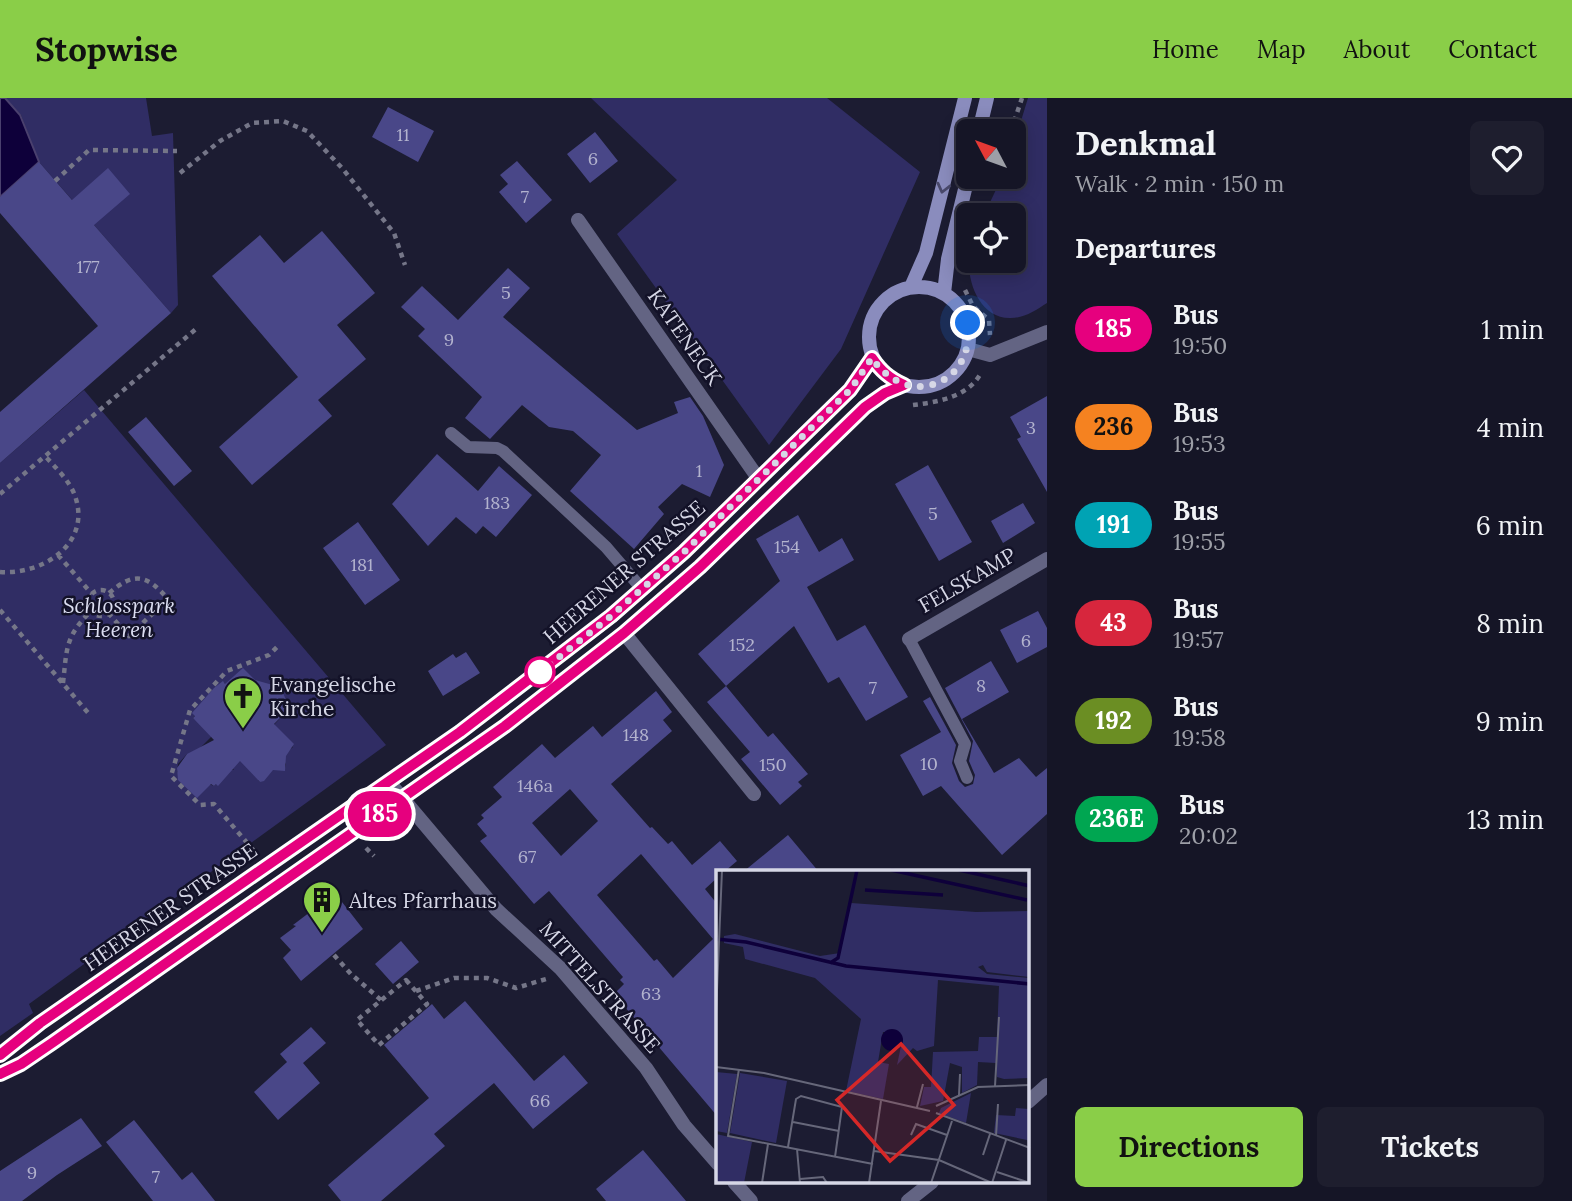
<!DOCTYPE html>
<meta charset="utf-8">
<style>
:root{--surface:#151526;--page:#1e1e2e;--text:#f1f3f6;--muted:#9d9fa7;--line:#343443;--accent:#8ace48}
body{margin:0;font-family:Lora,serif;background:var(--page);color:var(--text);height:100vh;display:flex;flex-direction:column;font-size:26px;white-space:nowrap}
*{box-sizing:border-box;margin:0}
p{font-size:23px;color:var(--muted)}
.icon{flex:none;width:38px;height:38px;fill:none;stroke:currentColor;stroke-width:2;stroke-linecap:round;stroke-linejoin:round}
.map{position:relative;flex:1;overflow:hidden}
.sheet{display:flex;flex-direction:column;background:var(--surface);width:525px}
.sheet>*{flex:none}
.badge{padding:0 14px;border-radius:23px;font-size:24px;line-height:46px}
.needle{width:46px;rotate:311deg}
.controls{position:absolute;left:956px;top:21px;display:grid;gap:14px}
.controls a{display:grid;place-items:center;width:70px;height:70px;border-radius:10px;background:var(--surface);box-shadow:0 4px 18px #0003,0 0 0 2px var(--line);font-size:35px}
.you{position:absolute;width:35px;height:35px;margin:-18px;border:5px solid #fff;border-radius:50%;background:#1a73e8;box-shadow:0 0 0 10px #1a73e833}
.map>.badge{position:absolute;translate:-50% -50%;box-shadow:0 0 0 4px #fff}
h2{padding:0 28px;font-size:26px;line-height:63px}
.round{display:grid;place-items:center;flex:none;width:74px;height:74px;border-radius:10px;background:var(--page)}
.overview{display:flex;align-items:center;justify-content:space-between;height:119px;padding:0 28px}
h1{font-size:33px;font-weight:700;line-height:52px}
.action{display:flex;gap:14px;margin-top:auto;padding:14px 28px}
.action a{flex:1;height:80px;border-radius:10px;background:var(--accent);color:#111;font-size:28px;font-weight:700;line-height:80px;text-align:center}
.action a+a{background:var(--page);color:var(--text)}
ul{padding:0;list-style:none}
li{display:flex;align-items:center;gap:21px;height:98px;padding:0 28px}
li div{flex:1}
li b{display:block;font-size:26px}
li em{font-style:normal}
li .badge{min-width:77px;font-weight:700;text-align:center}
header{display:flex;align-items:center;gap:42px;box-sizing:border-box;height:98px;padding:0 35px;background:var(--accent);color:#111}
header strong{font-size:33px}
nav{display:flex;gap:38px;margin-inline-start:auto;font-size:24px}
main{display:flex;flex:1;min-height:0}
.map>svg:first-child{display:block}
</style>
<header>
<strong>Stopwise</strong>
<nav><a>Home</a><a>Map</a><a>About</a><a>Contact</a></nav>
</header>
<main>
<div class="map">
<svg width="1047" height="1103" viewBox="0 0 1047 1103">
<rect width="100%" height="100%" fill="#1c1c32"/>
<path fill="#302d64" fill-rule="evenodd" d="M5 0H146L152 38 173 35 178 207 171 215 39 64 21 17Z
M591 0H827L920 74 841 251 769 347 617 136 677 82Z
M1028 0H1047V205C1036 212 1025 220 1011 220 982 221 968 188 969 163H1013V117H984L1002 79H1013V49Z
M84 292 386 647 29 906 33 915 0 938V365ZM223 584 225 586 273 587 285 600 283 601 286 614 272 629 293 649 281 659 286 666 285 670 273 668 260 684 258 682 260 680 240 661 232 669 234 672 230 671 214 688 177 674 178 666 187 656H194L214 636 193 620Z"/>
<path fill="#0e003a" stroke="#4a406e" stroke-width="2" d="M0 0H5L20 17 39 64 0 99Z"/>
<path fill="#494788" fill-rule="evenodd" d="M388 9 434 33 418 64 372 39Z
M595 34 618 63 590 85 567 56Z
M517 63 552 102 526 125 499 94 508 86 500 77Z
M39 64 72 102 108 70 130 96 94 127 171 215 0 365V314L98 228 0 115V99Z
M322 133 375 195 337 227 366 261 318 302 332 318 252 387 219 349 298 279 212 178 260 137 284 165Z
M508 170 530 190 503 219 637 332 678 315 674 304 690 299 703 318 724 367 710 399 682 386 658 409 664 416 634 451 570 393 601 357 573 333 549 329 522 307 490 341 465 320 482 299 418 238 425 231 401 209 422 188 458 222Z
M1047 298V394L1017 341 1021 339 1010 319Z
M146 319 192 373 174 388 128 334Z
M437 356 478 393 499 368 532 397 496 439 483 428 476 436 456 419 428 448 392 406Z
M928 367 972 444 939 463 895 386Z
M1023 405 1035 425 1003 445 991 423Z
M798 417 819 454 842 440 854 462 807 489 837 543 865 527 908 599 866 623 839 579 828 585 794 528 726 588 698 556 780 483 756 441Z
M358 424 400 482 365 507 323 450Z
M1038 513 1047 530V549L1017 565 1000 532Z
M466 554 480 575 443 598 428 573 453 556 456 560Z
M991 563 1009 594 962 621 994 675 1019 660 1036 679 1047 670V716L1002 757 941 688 923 698 900 657 941 634 923 603 930 599 956 647 952 665 959 683 965 689 973 686 975 677 969 663 973 643 945 590Z
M243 570 255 582 280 589 290 610 274 626 294 646 286 658 285 673 273 672 264 683 260 684 240 663 218 688 216 686 214 688 211 686 197 700 178 682 177 670 187 656 214 642 193 620 195 618 192 615 214 590 223 583 225 586Z
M726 588 768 639 773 635 808 676 798 684 802 688 780 707 741 661 750 654 707 604Z
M656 593 672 614 663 622 672 633 611 686 650 730 652 729 668 746 672 743 692 767 720 743 737 763 724 774H718V779L705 791 718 807V1019L614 896 624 886 620 882 623 879 549 793 534 806 480 743 487 738 477 726 484 720 481 717 502 699 493 689 542 646 555 660 593 628 602 639ZM570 691 598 723 561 758 532 725ZM641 756 713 841 673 880 657 861 654 863 597 797Z
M788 737 819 774H743Z
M335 795 363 831 301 883 283 860 291 852 280 840 296 828 293 827Z
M401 843 419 864 393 886 375 866Z
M465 903 534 983 564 957 588 985 533 1031 494 985 434 1036 445 1048 381 1103H341L328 1087 429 1000 384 947 432 906 444 921Z
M311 929 326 945 303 965 320 985 278 1022 254 994 287 964 280 956Z
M81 1020 102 1048 57 1077 22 1103H0V1073Z
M134 1022 182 1082 192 1074 215 1103H153L106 1044Z
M643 1052 686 1103H606L596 1091Z"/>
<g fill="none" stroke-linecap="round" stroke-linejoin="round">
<path stroke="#757688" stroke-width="4.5" stroke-dasharray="5 5" stroke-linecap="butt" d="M1011 33 1022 0
M180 75 220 43 252 25 283 23 307 33 342 70 394 135 405 167
M55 83 89 52 177 53
M989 90 993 79
M965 192 973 208 989 222 990 237
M913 307C938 304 968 299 981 275
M0 396 196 231
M58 457 92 496
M0 474C42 477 92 446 75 398 70 383 55 369 45 358
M88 505a13 13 0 1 1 26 0a13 13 0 1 1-26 0Z
M109 495C135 473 147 477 168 501L129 538 109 516
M0 512 89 616
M63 585C67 550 65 539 91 513
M366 750 374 758
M254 753 214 706 200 707 171 678 190 612 227 573 269 557 277 549
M334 857 351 876 381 902
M406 882 427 906 379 947 357 922Z
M416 893 454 880H487L516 890 546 881"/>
<path stroke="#636483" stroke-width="12" d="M451 335 468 349 497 350 503 353 606 449 642 491
M909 541 965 646 960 663 967 680"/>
<path stroke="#636483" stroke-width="14" d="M578 122 758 380
M968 251 990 257 1047 234
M624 535 754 696
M909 541 1047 461
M388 683 496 811 560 870 646 970 684 1027 718 1066
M1028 1004 1047 987
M734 1084 751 1103
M908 1103 932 1084"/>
<path stroke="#8a8cbd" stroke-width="14" d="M979 33 987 0
M869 239a50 50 0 1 1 100 0a50 50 0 1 1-100 0Z
M911 189 926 155 965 0
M944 195 948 161 968 79
M0 957 40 925 460 634 612 518 684 454 850 292 872 259
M0 976 21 966 52 945 505 628 624 535 700 469 865 309 885 295 904 287"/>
</g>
<defs><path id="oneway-chevron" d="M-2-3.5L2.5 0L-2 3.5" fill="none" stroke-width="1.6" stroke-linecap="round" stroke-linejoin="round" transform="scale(1.75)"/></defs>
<use stroke="#49496b" href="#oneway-chevron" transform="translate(943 90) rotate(104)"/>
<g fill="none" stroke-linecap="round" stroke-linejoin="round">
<defs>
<path id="line" d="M0 957 40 925 460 634 611 518 684 454 850 292 872 260C881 273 889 280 904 287L885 295 865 309 700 469 624 535 505 628 52 945 21 966 0 976"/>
</defs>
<use href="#line" stroke="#fff" stroke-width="16"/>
<use href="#line" stroke="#e6007e" stroke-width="10"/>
<path stroke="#d6d7e6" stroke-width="7" stroke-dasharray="0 12.6" d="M540 574 611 518 684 454 850 292 872 260C907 312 975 288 968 225"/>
</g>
<defs>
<symbol id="church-pin" viewBox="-11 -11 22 30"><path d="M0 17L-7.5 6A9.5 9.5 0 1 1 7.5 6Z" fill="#8ace48" stroke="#131228"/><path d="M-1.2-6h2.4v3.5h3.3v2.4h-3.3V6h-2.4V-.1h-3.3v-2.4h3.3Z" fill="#111"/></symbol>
<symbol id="building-pin" viewBox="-11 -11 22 30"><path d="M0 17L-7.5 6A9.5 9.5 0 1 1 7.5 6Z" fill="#8ace48" stroke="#131228"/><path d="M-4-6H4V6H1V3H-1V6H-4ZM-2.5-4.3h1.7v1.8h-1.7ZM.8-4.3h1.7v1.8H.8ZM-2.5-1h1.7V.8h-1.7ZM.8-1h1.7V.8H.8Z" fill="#111"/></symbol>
</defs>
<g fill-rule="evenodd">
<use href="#church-pin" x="221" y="576" width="44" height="60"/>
<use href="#building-pin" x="300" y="780" width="44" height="60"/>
</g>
<circle fill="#fff" stroke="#e6007e" stroke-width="3.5" cx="540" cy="574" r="14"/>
<g text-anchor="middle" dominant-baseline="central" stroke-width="5" stroke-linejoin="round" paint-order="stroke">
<g font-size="18" fill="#b3b3ce">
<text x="403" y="36">11</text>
<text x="593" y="60">6</text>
<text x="525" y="98">7</text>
<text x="88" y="168">177</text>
<text x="506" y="194">5</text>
<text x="449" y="241">9</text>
<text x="1031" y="329">3</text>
<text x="699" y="372">1</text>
<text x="497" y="404">183</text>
<text x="933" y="415">5</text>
<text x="787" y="448">154</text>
<text x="362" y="466">181</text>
<text x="1026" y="542">6</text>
<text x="742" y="546">152</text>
<text x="981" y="587">8</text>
<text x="873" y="589">7</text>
<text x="636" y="636">148</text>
<text x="929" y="665">10</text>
<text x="773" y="666">150</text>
<text x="535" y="687">146a</text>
<text x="527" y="758">67</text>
<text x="651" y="895">63</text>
<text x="540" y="1002">66</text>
<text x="32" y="1074">9</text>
<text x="156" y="1078">7</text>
</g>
<g font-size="21" fill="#d6d7e6" stroke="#131228">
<text transform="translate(685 239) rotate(55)">KATENECK</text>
<text transform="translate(624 474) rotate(-41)">HEERENER STRASSE</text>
<text transform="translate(967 482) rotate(-30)">FELSKAMP</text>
<text transform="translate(170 809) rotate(-35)">HEERENER STRASSE</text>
<text transform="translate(600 889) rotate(48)">MITTELSTRASSE</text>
</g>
<g font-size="21" font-style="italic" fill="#dbddf1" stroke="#131228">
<text x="119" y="507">Schlosspark<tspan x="119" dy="24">Heeren</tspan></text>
</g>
<g font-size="21" fill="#d6d7e6" stroke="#131228" text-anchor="start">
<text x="270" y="586">Evangelische<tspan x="270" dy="24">Kirche</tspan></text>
<text x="349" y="802">Altes Pfarrhaus</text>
</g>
</g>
<g transform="translate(716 772)">
<rect width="313" height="313" fill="#1c1c32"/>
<path d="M135 33 260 42 313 41V107L271 102 267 95 262 97 271 104 313 108V208L288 209 281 207 280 193 262 192 261 215 246 223V197L234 193 227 231 204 236 208 217H215L217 182 262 181 263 167H281L283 116 222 110 218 176 201 181 197 178 181 195 185 176 175 162H167L162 192 173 194 167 229 130 221 145 149 99 108 29 89 27 77 8 73V66L19 64 104 86 124 83ZM0 202 21 204 11 263 0 261ZM24 203 71 211 60 273 14 263ZM255 223 250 253 223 243 225 238ZM300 238 313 239V275L311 270 278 263 280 245 299 246ZM0 264 36 272 28 313H0Z" fill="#302d64"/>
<path d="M165 170a11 11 0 1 1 22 0a11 11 0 1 1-22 0Z" fill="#0e003a"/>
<path fill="none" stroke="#0e003a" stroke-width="3.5" d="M175 0 311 30M243 0 314 16M149 20 227 25M0 69 30 72 130 96 314 114M114 93 122 88 141 0"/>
<path fill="none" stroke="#66677a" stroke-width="2" d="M0 144 6 0M0 197 48 203 214 241M23 199 12 266 157 294M279 216 283 147M243 225 244 204M220 236 262 217 314 215M201 237 207 214M220 243 314 278M77 252 123 261M195 265 200 254 231 265M280 266 282 234M72 277 80 229 85 226 126 237 119 287M81 279 84 313M158 281 223 290 276 313M267 285 274 264M281 302 314 313M84 309 107 307 111 313M46 313 52 274M153 313 165 231M215 313 236 251M276 313 290 270"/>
<path fill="#d62828" fill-opacity="0.15" stroke="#d62828" stroke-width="3.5" d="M185 174 238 235 174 291 121 230Z"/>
<rect width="313" height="313" fill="none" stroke="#d6d7e6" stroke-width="3.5"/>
</g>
</svg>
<div class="controls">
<a><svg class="needle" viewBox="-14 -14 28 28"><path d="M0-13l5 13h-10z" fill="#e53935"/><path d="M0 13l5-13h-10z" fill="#9d9fa7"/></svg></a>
<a><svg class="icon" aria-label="locate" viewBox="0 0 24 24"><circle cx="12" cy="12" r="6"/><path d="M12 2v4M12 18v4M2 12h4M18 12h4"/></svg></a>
</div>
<div class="you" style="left:968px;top:225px"></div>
<b class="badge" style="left:380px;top:716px;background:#e6007e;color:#fff">185</b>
</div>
<section class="sheet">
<div class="overview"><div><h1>Denkmal</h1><p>Walk · 2 min · 150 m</p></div><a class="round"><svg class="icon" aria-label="heart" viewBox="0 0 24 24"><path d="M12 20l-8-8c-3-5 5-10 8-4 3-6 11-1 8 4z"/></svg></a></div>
<h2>Departures</h2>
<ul>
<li><span class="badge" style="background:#e6007e;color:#fff">185</span><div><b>Bus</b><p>19:50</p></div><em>1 min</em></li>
<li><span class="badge" style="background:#f58220;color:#111">236</span><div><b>Bus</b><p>19:53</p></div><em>4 min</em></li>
<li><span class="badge" style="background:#00a3b4;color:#fff">191</span><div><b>Bus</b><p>19:55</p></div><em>6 min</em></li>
<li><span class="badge" style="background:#d7263d;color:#fff">43</span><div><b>Bus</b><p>19:57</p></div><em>8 min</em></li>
<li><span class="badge" style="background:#6b8e23;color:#fff">192</span><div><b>Bus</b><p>19:58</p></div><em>9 min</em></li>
<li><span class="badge" style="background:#00a651;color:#fff">236E</span><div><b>Bus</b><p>20:02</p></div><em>13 min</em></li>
</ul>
<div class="action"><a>Directions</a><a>Tickets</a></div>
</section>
</main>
